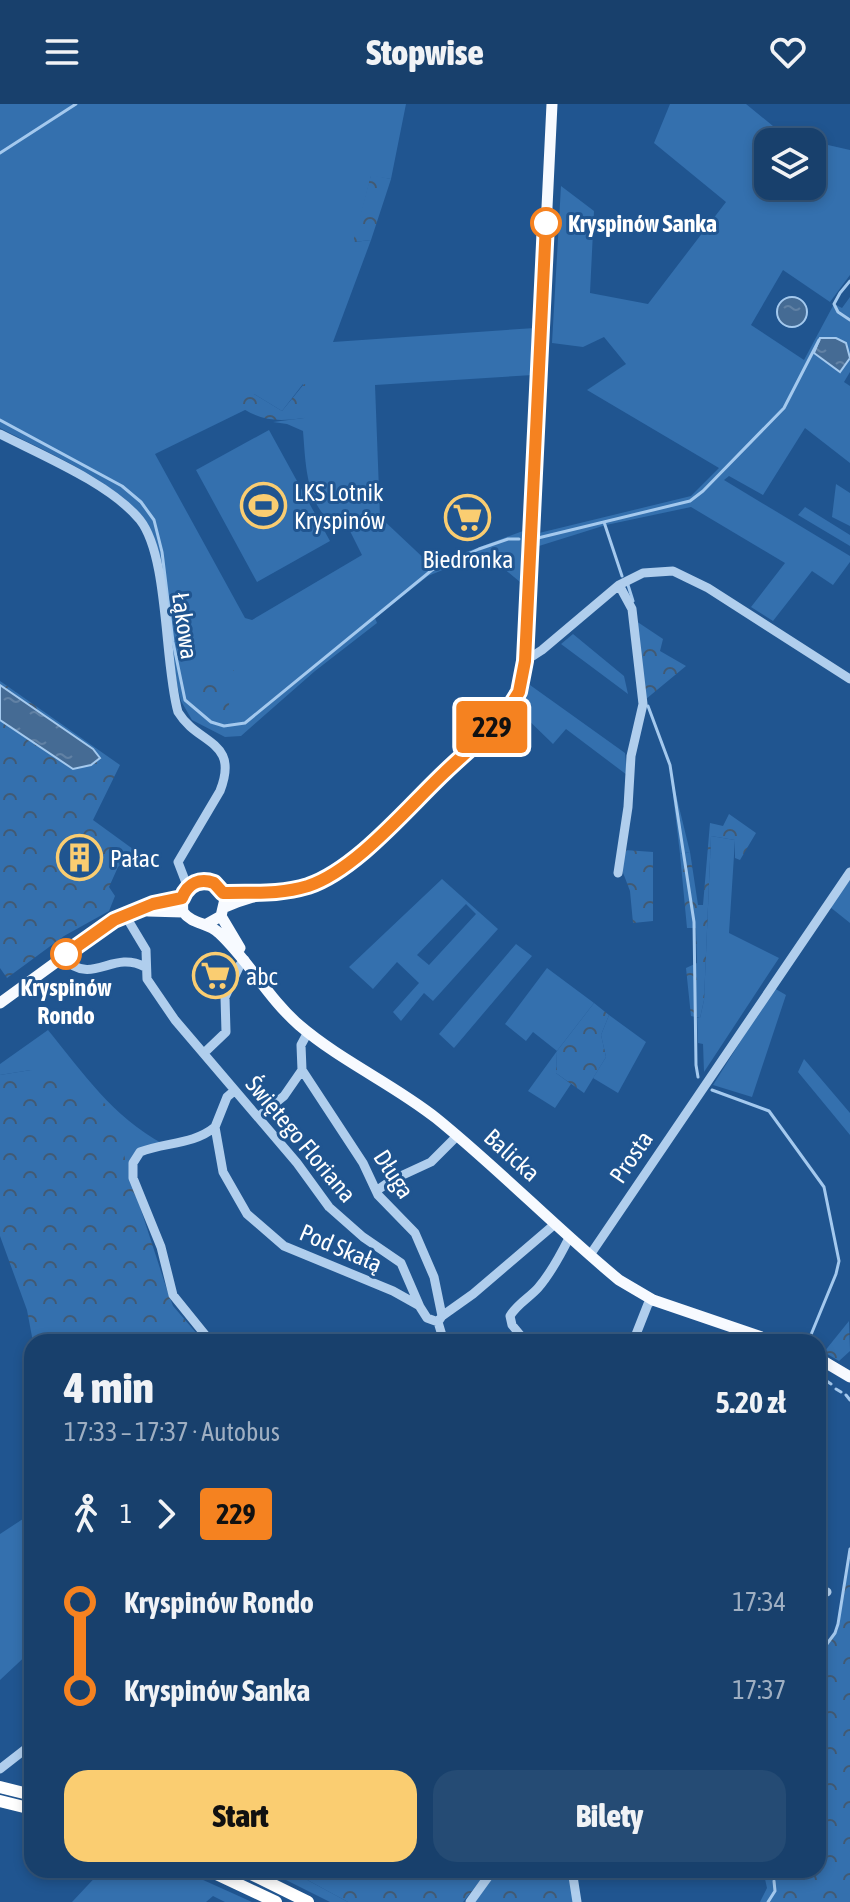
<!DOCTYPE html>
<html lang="pl">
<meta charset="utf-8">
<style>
:root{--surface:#18406c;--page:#254b74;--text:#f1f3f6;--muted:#9fafc2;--line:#36597f;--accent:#facd71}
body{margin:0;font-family:"Asap Condensed",sans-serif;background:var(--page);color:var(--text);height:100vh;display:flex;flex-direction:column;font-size:30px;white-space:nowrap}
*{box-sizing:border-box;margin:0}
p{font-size:26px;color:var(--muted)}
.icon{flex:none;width:44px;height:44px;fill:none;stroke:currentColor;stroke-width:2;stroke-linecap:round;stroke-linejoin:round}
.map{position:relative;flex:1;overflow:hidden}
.side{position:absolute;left:24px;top:1230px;width:802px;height:544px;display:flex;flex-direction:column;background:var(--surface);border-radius:24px;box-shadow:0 4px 12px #0003,0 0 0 2px var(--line)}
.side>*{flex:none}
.badge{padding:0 16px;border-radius:6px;font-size:28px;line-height:52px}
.buttons{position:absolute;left:754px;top:24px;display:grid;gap:16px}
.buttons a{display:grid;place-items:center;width:72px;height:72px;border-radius:16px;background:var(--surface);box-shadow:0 4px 12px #0003,0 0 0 2px var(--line);font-size:40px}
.map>.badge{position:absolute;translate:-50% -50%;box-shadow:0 0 0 4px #fff}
.legs{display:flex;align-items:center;gap:12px;height:88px;padding:0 40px;font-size:26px}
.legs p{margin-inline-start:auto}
.overview{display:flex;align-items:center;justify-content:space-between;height:136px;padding:0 40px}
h1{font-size:44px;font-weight:800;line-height:60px}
.cta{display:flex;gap:16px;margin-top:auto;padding:16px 40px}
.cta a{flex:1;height:92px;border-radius:24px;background:var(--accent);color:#111;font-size:32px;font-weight:800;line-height:92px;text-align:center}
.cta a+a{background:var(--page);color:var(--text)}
ul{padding:0 40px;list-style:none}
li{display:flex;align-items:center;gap:28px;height:88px;font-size:30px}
li i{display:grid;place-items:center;width:12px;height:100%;margin:0 10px;background:currentColor}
li i::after{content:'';width:20px;height:20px;margin:-10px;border:6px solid;border-radius:50%;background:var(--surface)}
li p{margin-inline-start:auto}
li:first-child i{background:linear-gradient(#0000 50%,currentColor 0)}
li:last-child i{background:linear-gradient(currentColor 50%,#0000 0)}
header{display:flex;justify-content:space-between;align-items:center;height:104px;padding:0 40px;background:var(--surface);font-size:36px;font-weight:800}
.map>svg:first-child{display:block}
</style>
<header><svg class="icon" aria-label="menu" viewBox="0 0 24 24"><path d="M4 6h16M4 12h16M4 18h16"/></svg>Stopwise<svg class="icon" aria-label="heart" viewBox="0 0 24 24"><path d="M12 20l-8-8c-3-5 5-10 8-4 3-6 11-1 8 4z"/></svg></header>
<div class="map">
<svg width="850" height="1798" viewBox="0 0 850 1798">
<defs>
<pattern id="forest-crowns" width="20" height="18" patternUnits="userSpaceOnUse" patternTransform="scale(2)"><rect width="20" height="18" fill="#3470ae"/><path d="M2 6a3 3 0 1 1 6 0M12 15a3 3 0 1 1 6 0" fill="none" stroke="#425a73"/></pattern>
<pattern id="water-ripples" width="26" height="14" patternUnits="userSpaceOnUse" patternTransform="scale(2)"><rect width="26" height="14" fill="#456b94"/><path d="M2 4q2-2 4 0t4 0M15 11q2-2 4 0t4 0" fill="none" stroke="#6181a4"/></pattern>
</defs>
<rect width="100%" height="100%" fill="#205590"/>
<path fill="#3470ae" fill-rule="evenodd" d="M0 0H406L391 75 371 72 354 138 371 136 333 238 535 224 533 271 375 281 380 413 431 461 523 427 520 478 491 454 479 451 428 472 375 514 377 519 315 567 241 632 225 633 192 616 181 597 177 580 155 436C133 382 49 350 0 324ZM303 280 304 314 273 318 287 320 303 327C306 363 306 416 350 427L362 451 252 516 245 514 155 350 245 306 254 290 282 307Z
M670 0H746L784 31 850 46V171L830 198 783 166 751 221 804 256 834 200 842 204 850 193V268L844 278 850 282V359L805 324 763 391 729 372 724 376 850 452V458L833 481 812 467 773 517 751 503 785 459 691 403 606 421 539 442V429L691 392 719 364 587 286 626 260 604 233 583 243 552 239 561 82 594 107 590 189 648 200 726 98 654 39ZM768 38H812V82H768Z
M269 326 330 437 257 478 196 366Z
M836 380 850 389V422L832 413Z
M805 403 850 431V442L798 411Z
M573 530 624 572 628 590 561 540Z
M530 581 625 649 627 671 566 625 553 640 518 606 527 593Z
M670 666 690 748 680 750Z
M711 732 735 736 729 829 779 854 704 968 703 940 698 939 697 914H700L704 896Z
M442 775 498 825 433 897 424 889 401 917 393 908 419 879 397 858 373 885 349 863ZM466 800 476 810 429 861 417 851Z
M850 776V819L830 803Z
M516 840 532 852 454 944 439 930Z
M547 864 594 899 557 947 556 969 571 980 555 1004 528 987 557 947 533 928 526 937 505 920Z
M774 884 786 891 752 993 713 981Z
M609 911 646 938 618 989 593 974 606 953 601 931Z
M48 926C84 970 112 1012 163 1040L150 1041 130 1072 31 966 0 971V960Z
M804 955 850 1009V1031L798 968Z
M32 1409V1546L0 1576V1430Z
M102 1766H181L252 1798H225L213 1792 206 1798H72Z
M266 1766H289L348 1798H330Z"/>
<path fill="url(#forest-crowns)" d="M371 71 391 75 371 136 353 138Z
M304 280 314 283 304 314C275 318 258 317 234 298L235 293 254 290 282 307Z
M636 517 663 535 660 547 686 562 646 595Z
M234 566 227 614C211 610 198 603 192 587Z
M0 577 120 661 93 716 137 748 118 763 109 783 115 792 109 807 64 832 7 874 0 864Z
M729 710 756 729 740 756 735 754V736L711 732 704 896 700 914 691 912 686 864 697 859 696 824H687L680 750 690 748 698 801H703L710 719 723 722Z
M625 746 653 748V817L633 819 630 787 622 766Z
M594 899 609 911 601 931 606 953 584 989 556 969 557 947Z
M31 966 67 973 111 1004 130 1072 167 1186 173 1202 204 1238H33L27 1206 0 1132V971Z
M849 1217 850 1247 839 1257 824 1248Z
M850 1443V1798H760L767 1784 763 1766H818V1552L838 1526Z
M289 1766H489L463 1798H348Z
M497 1766H568L574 1798H475Z"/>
<path fill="url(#water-ripples)" stroke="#a4c9ee" stroke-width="2" d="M777 208a15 15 0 1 1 30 0a15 15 0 1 1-30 0Z
M820 234H836L846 239 850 254 840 268 814 249Z
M0 581 93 645 100 654 91 661 73 665 0 616Z"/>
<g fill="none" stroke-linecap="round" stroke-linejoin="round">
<path stroke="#a4c9ee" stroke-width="3" d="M0 49 76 0
M850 177 840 189 834 200 838 208 850 216
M0 316 122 382 141 398 154 416 162 448 173 538 185 596 211 618 224 622 245 619 432 466 479 445 508 435H519
M604 418 622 472
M538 434 690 397 703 387 784 304 819 236
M628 481 633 497
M648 602 670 661 694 818 696 961 698 973
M712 986 769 1007 824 1083 839 1157 836 1170 808 1238
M818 1271 831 1280
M836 1285 841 1288
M846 1291 850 1296
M818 1552 835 1529 838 1520 850 1445
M772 1766 774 1775
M768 1798 775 1787 774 1777"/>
<path stroke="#b0ceed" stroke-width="9" d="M0 330C41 351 111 380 140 416 169 453 164 559 178 608 198 641 240 636 220 687L178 758 188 784
M525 557 542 546 619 481 643 469 673 467 708 484 850 575
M618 769 628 703 631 652 643 600 632 505 619 481
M125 811 146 846 147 875 175 916 297 1059 329 1103 363 1133 401 1159 420 1203 427 1214 438 1218
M62 853C93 884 111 845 145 863
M308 928 301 941 302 966 363 1059 378 1091 415 1129 434 1173 442 1212 438 1218 444 1238
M204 949 226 928 225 893 240 861 245 856
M234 987 227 993 215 1023 223 1068 247 1110 284 1142 393 1187 418 1201
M258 1013 284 992 302 966
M376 1087 392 1076 431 1058 457 1032
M590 1151 850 768
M442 1212 473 1190 555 1120
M211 1238 173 1191 161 1143 133 1074V1059L140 1048C165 1038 193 1041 215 1023
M526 1238 512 1221 510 1212C517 1200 529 1194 538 1184 551 1169 560 1152 569 1134
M633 1238 648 1200 653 1196
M818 1486 827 1488
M0 1665 32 1640
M572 1766 577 1798
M470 1798 493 1766"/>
<path stroke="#f7faff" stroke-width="11" d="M223 789 257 791
M225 803C268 783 307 790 349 760L497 618C515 600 522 581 525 557L552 0
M148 807 183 808
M221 812 240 844
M205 821 221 812 225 795 217 781C196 770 180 785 183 808 193 821 208 818 219 829 249 857 268 894 299 921 341 957 393 980 436 1014 499 1065 556 1124 619 1176L653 1196 776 1238
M0 899 114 816 153 800 182 794
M818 1254 850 1273"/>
<path stroke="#fff" stroke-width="12" d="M0 1683 32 1691
M0 1697 32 1705
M208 1766 276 1798
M243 1766 308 1798"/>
</g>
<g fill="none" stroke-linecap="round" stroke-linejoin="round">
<defs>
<path id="line-1" d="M66 850 114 816 153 800 182 794C188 779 200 774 214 779L223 789C253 788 278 791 308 782 356 766 407 704 444 669 466 648 491 628 509 604L519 588 525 557 546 119"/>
</defs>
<use href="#line-1" stroke="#fff" stroke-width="18"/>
<use href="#line-1" stroke="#f58220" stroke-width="12"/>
</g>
<defs>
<symbol id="stadium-ring" viewBox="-11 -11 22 22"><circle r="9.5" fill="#205590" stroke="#facd71" stroke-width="1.5"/><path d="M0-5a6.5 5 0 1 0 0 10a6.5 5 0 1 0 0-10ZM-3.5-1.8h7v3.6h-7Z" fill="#facd71"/></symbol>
<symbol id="supermarket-ring" viewBox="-11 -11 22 22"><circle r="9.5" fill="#205590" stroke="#facd71" stroke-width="1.5"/><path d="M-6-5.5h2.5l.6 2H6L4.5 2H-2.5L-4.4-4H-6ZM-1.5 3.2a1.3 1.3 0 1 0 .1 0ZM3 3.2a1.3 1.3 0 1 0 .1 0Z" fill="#facd71"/></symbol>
<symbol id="building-ring" viewBox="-11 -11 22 22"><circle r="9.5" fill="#205590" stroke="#facd71" stroke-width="1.5"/><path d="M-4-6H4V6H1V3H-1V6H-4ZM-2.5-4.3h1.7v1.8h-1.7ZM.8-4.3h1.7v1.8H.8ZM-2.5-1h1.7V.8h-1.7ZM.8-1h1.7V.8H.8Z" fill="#facd71"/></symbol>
</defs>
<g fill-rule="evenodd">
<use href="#stadium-ring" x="238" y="376" width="51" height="51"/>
<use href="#supermarket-ring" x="442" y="388" width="51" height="51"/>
<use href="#building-ring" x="54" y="728" width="51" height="51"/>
<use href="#supermarket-ring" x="190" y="846" width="51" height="51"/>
</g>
<g fill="#fff" stroke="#f58220" stroke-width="4">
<circle cx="546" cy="119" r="14"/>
<circle cx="66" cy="850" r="14"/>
</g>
<g text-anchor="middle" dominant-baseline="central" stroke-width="6" stroke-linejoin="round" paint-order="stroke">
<g font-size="24" font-weight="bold" fill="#fff" stroke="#205590" text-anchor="start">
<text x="568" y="119">Kryspinów Sanka</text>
<text x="66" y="883" text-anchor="middle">Kryspinów<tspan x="66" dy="28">Rondo</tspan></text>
</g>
<g font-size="24" fill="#fff" stroke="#205590" text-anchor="start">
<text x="294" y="388">LKS Lotnik<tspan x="294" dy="28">Kryspinów</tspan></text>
<text x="468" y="455" text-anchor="middle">Biedronka</text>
<text x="110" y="754">Pałac</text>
<text x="246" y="872">abc</text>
</g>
<g font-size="24" fill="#fff" stroke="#205590">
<text transform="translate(185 522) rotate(82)">Łąkowa</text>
<text transform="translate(301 1035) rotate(50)">Świętego Floriana</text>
<text transform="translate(512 1051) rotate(42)">Balicka</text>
<text transform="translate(631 1053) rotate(-56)">Prosta</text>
<text transform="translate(394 1070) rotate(57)">Długa</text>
<text transform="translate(341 1144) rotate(23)">Pod Skałą</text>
</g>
</g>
</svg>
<div class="buttons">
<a><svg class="icon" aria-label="layers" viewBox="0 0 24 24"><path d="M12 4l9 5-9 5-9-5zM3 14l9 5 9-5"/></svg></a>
</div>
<b class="badge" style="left:492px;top:623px;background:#f58220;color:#111">229</b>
<section class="side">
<div class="overview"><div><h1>4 min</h1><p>17:33 – 17:37 · Autobus</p></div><b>5.20 zł</b></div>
<div class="legs"><svg class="icon" aria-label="walk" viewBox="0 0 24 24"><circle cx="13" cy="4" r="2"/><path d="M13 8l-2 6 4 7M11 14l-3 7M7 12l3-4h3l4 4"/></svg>1<svg class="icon" aria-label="forward" viewBox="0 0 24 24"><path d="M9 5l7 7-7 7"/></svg><b class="badge" style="background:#f58220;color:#111">229</b></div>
<ul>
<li><i style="color:#f58220"></i><b>Kryspinów Rondo</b><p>17:34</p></li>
<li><i style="color:#f58220"></i><b>Kryspinów Sanka</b><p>17:37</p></li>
</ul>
<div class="cta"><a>Start</a><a>Bilety</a></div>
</section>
</div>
